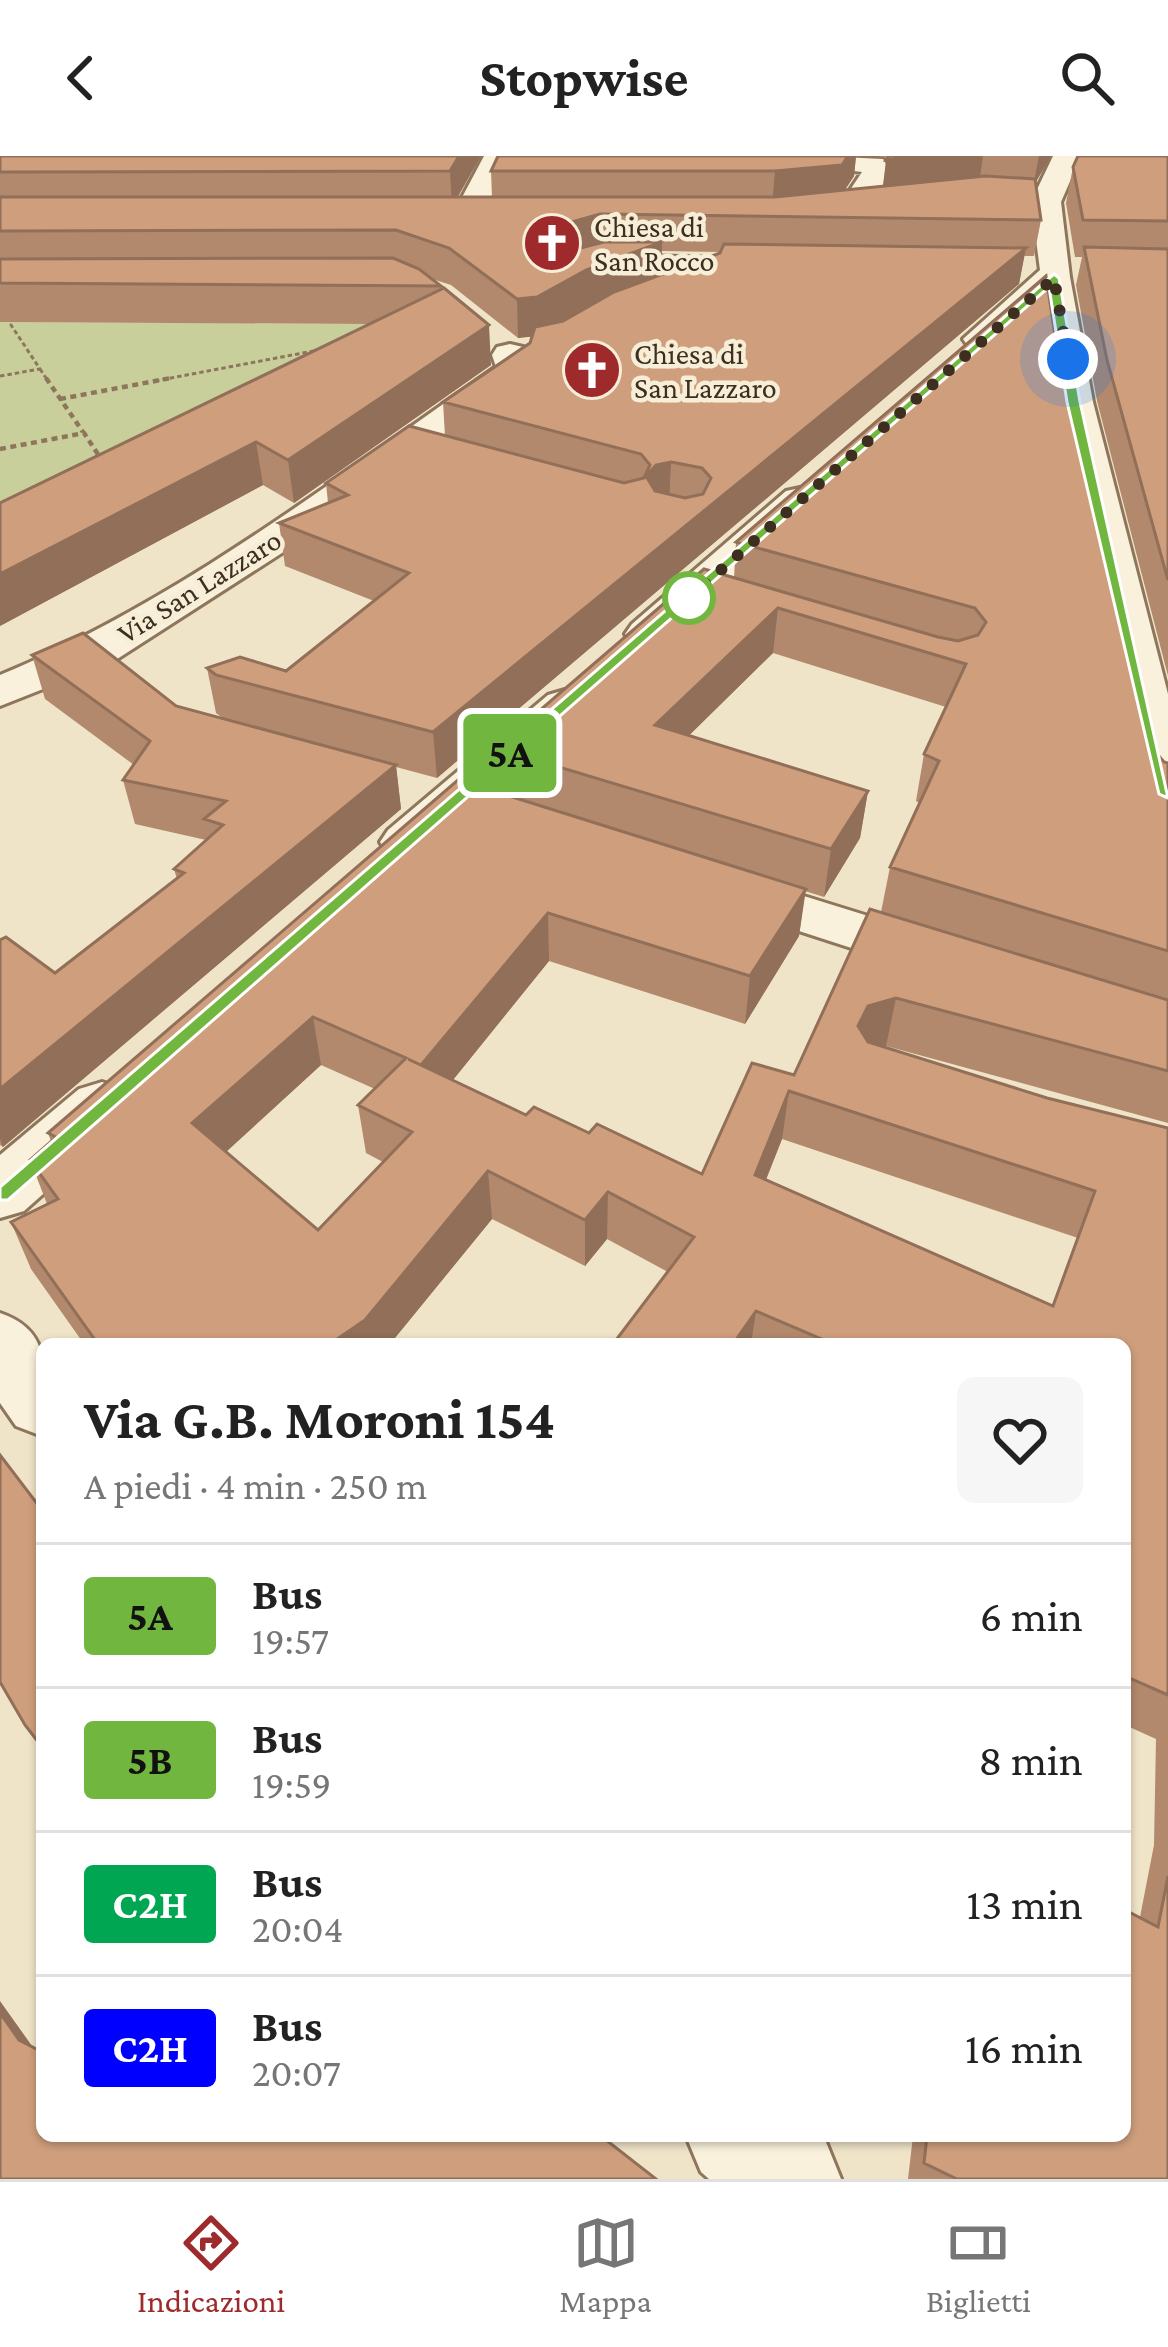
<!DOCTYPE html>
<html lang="it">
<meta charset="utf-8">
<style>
:root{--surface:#fff;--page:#f6f6f6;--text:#222;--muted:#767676;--line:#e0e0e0;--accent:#9e2a2b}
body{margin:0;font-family:"Crimson Pro",serif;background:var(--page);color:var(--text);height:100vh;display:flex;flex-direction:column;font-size:45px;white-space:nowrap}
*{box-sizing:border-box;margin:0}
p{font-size:39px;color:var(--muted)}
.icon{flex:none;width:66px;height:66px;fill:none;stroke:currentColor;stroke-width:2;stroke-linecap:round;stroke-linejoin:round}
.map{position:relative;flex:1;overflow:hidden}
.sheet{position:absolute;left:36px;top:1182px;width:1095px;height:804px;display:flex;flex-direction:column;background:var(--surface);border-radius:18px;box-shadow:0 3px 9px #0004}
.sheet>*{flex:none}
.badge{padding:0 24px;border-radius:9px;font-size:42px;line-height:78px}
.you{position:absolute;width:60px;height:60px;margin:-30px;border:9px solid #fff;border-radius:50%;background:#1a73e8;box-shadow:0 0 0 18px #1a73e833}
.map>.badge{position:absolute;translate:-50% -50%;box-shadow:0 0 0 6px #fff}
.round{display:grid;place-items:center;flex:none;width:126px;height:126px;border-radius:18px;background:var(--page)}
.head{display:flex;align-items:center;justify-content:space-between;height:204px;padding:0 48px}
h1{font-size:57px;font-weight:700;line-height:90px}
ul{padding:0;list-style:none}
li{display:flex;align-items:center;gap:36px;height:144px;padding:0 48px;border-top:3px solid var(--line)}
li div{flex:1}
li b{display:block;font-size:45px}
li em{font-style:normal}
li .badge{min-width:132px;font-weight:700;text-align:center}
header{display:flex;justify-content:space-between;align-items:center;height:156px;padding:0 48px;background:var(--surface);font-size:54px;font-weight:700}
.tabs{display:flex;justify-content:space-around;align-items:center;height:168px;border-top:3px solid var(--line);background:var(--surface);font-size:33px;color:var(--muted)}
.tabs a{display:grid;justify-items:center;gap:6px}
.tabs .current{color:var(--accent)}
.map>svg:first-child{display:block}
</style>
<header><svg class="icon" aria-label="back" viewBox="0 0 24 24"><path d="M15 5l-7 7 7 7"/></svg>Stopwise<svg class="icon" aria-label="search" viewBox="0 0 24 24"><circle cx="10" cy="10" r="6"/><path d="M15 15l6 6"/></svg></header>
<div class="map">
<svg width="1168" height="2023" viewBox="0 0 1168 2023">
<rect width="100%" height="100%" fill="#f0e4c8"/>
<path fill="#c9cf9b" d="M0 166 383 168 0 397Z"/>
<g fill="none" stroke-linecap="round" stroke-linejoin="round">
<defs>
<path id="minor" d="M484 0H512L477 68H455L451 62Z
M819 0 883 3 891 16 869 51 873 57 869 63H847L838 52 862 16 822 11Z
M1053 0H1081L1061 46 1070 121 1093 246 1168 538V654L1150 649 1142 638 1055 246 1041 147C1020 166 997 198 968 190L963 183 1040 114 1031 46Z
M601 99 767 103 783 113 767 123 602 119 580 125 564 115 569 108Z
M510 188 523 191 533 214 528 222 302 384 114 505 0 550V519C179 445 337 321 496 211L492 199 497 191Z
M800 332 814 335 820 344 814 353 664 488 648 492 632 488 625 478 632 468 786 335Z
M565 534 582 539 589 549 582 559 426 698 407 702 388 698 380 686 388 674 548 539Z
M720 714 968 791 976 804 968 817 947 823 700 743 692 731 700 719Z
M102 926 125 933 134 949 125 965 24 1055 0 1062V999L79 933Z
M0 1157C59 1177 42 1226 42 1280L16 1270 0 1247Z
M686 1980H818L826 1986 841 2023H709L701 2016Z"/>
</defs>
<use href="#minor" stroke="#8d765c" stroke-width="6"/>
<path stroke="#8d765c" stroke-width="3" stroke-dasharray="4.5 3" stroke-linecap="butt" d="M40 213 48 225
M0 220 40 213 11 169 14 166
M155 225 324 193"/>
<path stroke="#8d765c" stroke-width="4.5" stroke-dasharray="6 4.5" stroke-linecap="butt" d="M46 222 83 276
M60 243 171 222
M0 293 84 277 103 306"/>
<use href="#minor" fill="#faf1dc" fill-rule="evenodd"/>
</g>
<path fill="#b2896c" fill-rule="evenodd" d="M0 0H481L458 41H492L491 15 498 0H856L854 20 845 34 883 30 887 2 878 0H1051L1035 27 1041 64 1034 100H1024L1019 128 437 622 396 611 401 653 3 991 0 989V784L55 817 177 723 174 713 206 684 135 668 123 624 134 609 45 543 32 499 176 550 224 563 216 557 207 512 286 515 374 445 285 410 279 367 328 347 326 327 445 280 443 246 530 187 532 180 518 182 451 129 432 123 441 130V134L491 209 294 347 263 329 0 470 370 168 0 166ZM662 95 720 96 661 119Z
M1168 0V520L1097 245 1076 129 1082 101H1075L1066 47 1073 11Z
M1059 206 1152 592 1164 606 1168 795V967L886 890 882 891 1047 942 1168 972V2023H908L913 1980H1125L1140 1761 1154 1689 1156 1583 1125 1569V1188H613L668 1116 607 1083 585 1110 492 1063 390 1188H84L31 1113 11 1066 47 1048 30 1004 51 985 48 977 498 636 496 592 734 422 736 386ZM773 497 946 551 924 598 916 645 919 647 890 711 881 756 794 919 702 1018 589 977 526 959 453 924 549 805 745 868 799 780 805 735 824 741 860 682 868 635 689 579ZM321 909 375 933 358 949 366 997 383 1006 318 1074 226 996ZM782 983 1078 1082 1053 1150 766 1024Z"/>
<path fill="#916f58" d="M459 0H481L452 50 450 15Z
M848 0H856L854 20 838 44 772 50 775 15Z
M922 0H983L979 29 882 39 886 4Z
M1039 0H1051L1033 31Z
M600 58V95L568 104 559 79 568 67Z
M662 86 661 124 538 180 518 182 517 143 586 114Z
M1026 92 1019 128 437 622 433 576Z
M489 169 491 209 294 347 288 304Z
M256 286 263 329 0 470V418Z
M671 306 669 348 654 351 646 320 656 309Z
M778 452 773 497 653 615 655 569Z
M396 609 401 653 3 991 0 983V933Z
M868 635 860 682 824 741 831 693Z
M806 733 799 780 745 868 750 820Z
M548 757 549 805 427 956 421 909Z
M896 842 886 890 859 898 858 870 868 850Z
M313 861 321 909 205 1015 192 967Z
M789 935 782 983 749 1066 755 1019Z
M488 1015 492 1063 390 1188H330Z
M608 1036 607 1083 585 1110V1064Z
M756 1155 751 1188H733Z
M0 1845 42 1904 19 1884 0 1857Z"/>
<path fill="#cf9f7d" stroke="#916f58" stroke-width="3" fill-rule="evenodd" d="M0 0H459L450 15 0 16Z
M498 0H848L842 9 775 15H491Z
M889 0H922L886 4Z
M1078 0H1168V65L1083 64 1073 11Z
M985 20 1035 23 1041 64 600 58 568 67 559 79 581 92 604 86H662L586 114 537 141 517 143 449 92 396 74 0 75V41H775Z
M724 88 1026 92 433 576 216 519 207 512 240 501 286 515 409 417 279 367 348 339 326 327 409 270 624 327 644 322 650 309 641 298 443 246 530 187 535 171 563 165 614 136 720 97ZM671 306 702 312 711 322 703 338 685 342 655 335 646 320 656 309Z
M1084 91 1168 93V424L1107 204Z
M393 102 419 113 441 130 0 127V103Z
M1046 120 1059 206 1152 592 1164 606 1168 607V795L890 711 939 605 924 598 966 508 778 452 655 569 868 635 831 693 496 592 704 413 938 481 958 485 978 479 986 466 975 452 736 386Z
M444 132 489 169 288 304 256 286 0 418V347Z
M83 477 176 550 396 609 0 933V784L6 781 55 817 184 717 174 713 223 669 204 663 226 645 123 624 150 585 32 499Z
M458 624 806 733 750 820 548 757 421 909 408 903 526 959 534 951 589 977 597 968 702 1018 752 907 794 919 870 753 1168 844V915L896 842 868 850 858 870 868 886 1047 942 1168 972V1539L1125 1520V1188H833L756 1155 733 1188H613L694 1081 608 1036 585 1064 488 1015 365 1164 330 1188H98L11 1066 58 1043 30 1004 56 981 48 977ZM313 861 406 902 358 949 412 976 318 1074 192 967ZM789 935 1095 1035 1053 1150 755 1019Z
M0 1299 42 1354V1591L25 1569 0 1526Z
M1168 1720V2023H957L924 2007 927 1980H1125V1754L1158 1771Z
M0 1857 19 1884 42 1896V1980H601L656 2023H0Z"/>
<path fill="#71b73f" stroke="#fff" stroke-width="3" d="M1054 118 1059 122 1080 246 1168 642 1159 638 1067 246 1049 131 8 1044H0V1031Z"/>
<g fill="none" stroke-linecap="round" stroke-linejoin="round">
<path stroke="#3d2e20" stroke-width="12" stroke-dasharray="0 21.6" d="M689 442 1054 122 1068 203"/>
</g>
<defs>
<symbol id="church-disc" viewBox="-11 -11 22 22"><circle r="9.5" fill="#9e2a2b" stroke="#f7eed8"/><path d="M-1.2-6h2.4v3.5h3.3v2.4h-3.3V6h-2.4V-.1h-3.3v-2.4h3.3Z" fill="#fff"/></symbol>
</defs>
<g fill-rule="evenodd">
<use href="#church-disc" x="519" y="54" width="66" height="66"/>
<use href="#church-disc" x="559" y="181" width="66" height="66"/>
</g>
<circle fill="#fff" stroke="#71b73f" stroke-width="6" cx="689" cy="442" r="24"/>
<g text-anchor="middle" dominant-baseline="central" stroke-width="9" stroke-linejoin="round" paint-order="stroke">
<g font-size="30" fill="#3d2e20" stroke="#f7eed8" text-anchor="start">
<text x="594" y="70">Chiesa di<tspan x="594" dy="34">San Rocco</tspan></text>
<text x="634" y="197">Chiesa di<tspan x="634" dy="34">San Lazzaro</tspan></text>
</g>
<g font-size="30" fill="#3d2e20" stroke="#f7eed8">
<text transform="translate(199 430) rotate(-32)">Via San Lazzaro</text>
</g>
</g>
</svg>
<div class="you" style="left:1068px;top:203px"></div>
<b class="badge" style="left:510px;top:597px;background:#71b73f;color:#111">5A</b>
<section class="sheet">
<div class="head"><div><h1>Via G.B. Moroni 154</h1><p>A piedi · 4 min · 250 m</p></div><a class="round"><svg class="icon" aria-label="heart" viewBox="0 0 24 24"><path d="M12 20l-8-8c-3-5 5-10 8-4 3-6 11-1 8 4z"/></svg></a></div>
<ul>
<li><span class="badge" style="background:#71b73f;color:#111">5A</span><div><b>Bus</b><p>19:57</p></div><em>6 min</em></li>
<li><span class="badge" style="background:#71b73f;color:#111">5B</span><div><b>Bus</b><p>19:59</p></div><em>8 min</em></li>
<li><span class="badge" style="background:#00a651;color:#fff">C2H</span><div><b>Bus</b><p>20:04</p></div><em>13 min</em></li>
<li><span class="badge" style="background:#00f;color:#fff">C2H</span><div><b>Bus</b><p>20:07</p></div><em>16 min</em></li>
</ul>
</section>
</div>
<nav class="tabs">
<a class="current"><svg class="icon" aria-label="directions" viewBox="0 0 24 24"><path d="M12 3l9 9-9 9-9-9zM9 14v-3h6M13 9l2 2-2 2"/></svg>Indicazioni</a>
<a><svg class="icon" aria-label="map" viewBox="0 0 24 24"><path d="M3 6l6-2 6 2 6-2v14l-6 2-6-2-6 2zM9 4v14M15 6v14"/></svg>Mappa</a>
<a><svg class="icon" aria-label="tickets" viewBox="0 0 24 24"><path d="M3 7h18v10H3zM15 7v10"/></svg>Biglietti</a>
</nav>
